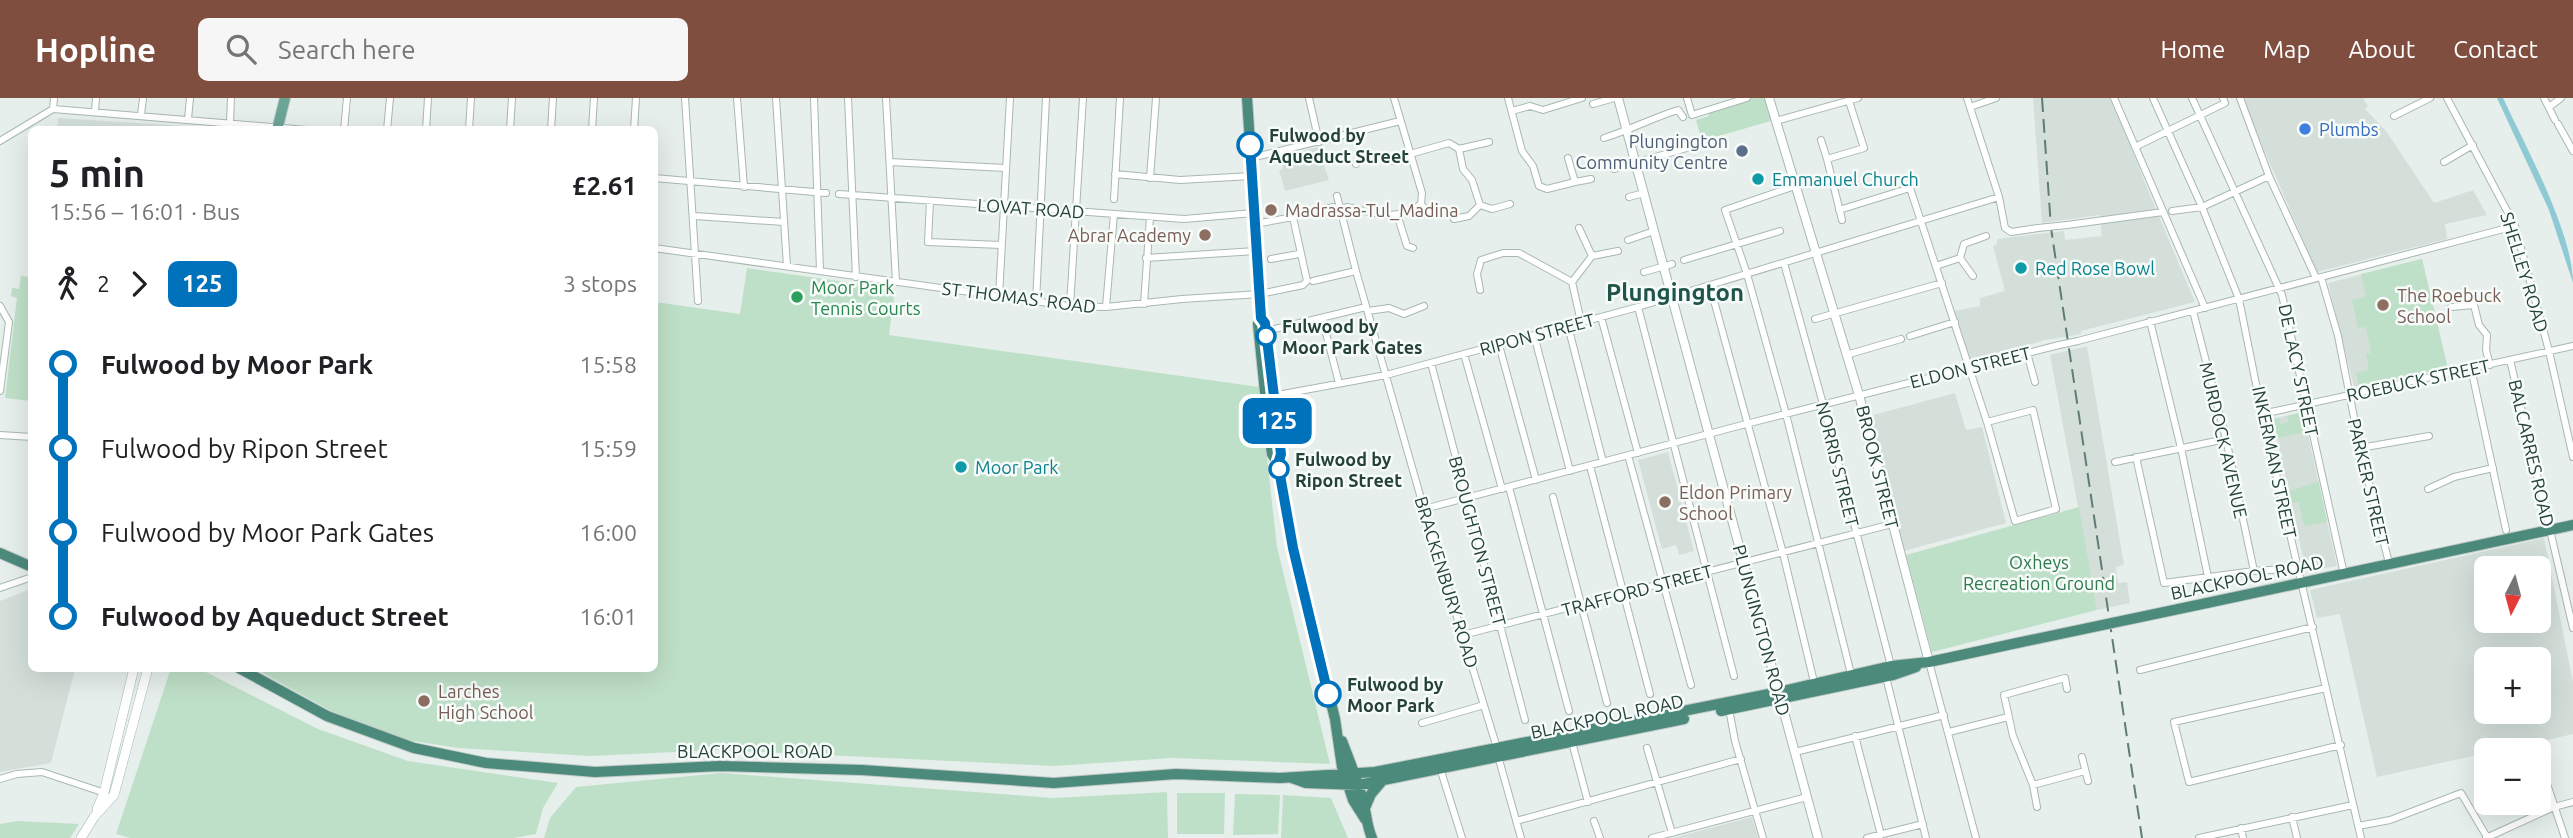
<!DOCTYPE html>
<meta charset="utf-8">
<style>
:root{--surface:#fff;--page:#f6f6f6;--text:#202124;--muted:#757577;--accent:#7f4e3f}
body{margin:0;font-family:Ubuntu,sans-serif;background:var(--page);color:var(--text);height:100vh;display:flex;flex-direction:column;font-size:26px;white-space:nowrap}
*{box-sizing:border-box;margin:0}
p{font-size:23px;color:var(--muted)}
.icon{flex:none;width:38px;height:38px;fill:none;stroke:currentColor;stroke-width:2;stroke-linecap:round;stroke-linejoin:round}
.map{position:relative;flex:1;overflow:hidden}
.details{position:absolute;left:28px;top:28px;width:630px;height:546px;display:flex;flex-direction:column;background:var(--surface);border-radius:10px;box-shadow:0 7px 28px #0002}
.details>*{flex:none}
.badge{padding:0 14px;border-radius:10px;font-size:24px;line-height:46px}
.needle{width:46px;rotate:186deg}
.buttons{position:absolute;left:2474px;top:458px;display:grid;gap:14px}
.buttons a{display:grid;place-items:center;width:77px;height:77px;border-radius:10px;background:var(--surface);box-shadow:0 7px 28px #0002;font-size:35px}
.map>.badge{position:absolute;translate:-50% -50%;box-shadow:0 0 0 4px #fff}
.legs{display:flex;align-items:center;gap:10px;height:77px;padding:0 21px;font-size:23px}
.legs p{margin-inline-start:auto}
.head{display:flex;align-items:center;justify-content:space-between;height:119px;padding:0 21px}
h1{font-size:38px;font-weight:700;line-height:52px}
ul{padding:0 21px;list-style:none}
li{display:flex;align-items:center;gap:24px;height:84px;font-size:26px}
li i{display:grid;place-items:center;width:10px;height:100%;margin:0 9px;background:currentColor}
li i::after{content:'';width:18px;height:18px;margin:-9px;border:5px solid;border-radius:50%;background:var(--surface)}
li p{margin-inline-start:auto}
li:first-child i{background:linear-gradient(#0000 50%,currentColor 0)}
li:last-child i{background:linear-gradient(currentColor 50%,#0000 0)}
header{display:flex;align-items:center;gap:42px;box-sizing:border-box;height:98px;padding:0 35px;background:var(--accent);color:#fff}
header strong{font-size:33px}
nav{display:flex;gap:38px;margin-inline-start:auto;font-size:24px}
.search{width:490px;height:63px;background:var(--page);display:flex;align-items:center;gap:18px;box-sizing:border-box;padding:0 24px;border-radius:10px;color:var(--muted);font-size:26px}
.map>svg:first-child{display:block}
</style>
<header>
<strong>Hopline</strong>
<div class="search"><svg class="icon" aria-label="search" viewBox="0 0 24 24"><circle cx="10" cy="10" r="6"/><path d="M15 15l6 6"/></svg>Search here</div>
<nav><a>Home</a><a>Map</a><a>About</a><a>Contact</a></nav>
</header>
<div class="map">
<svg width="2573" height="740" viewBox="0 0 2573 740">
<rect width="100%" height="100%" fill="#e6efeb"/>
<path fill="#d4dfda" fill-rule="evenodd" d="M2033 0H2112L2145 85 2195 204 2081 233V236L2077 237 2045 242 1970 263 1954 213 1980 208V200L2005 193 1993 148 1997 146V141L2064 133 2065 142 2102 138 2100 117 2042 125Z
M2245 0H2363L2368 8 2365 11 2386 33 2434 105 2473 92 2487 117 2445 126 2447 141 2317 174 2246 10Z
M58 20 183 28 216 31H57Z
M1318 49 1329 82 1285 93 1279 72 1283 71 1280 59Z
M2422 161 2448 271 2354 289 2328 185Z
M2087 248 2124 467 2116 469 2118 485 2127 484 2130 505 2097 512 2050 257Z
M1955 295 1966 332 1982 329 2006 425 1904 453 1870 318Z
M2303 314 2337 468 2306 473 2273 321Z
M1668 354 1694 453 1679 457 1676 447 1662 451 1638 362Z
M2544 440 2573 584V636L2497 653H2487V655L2377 679 2340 516 2317 520 2310 492ZM2487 471H2539V523H2487ZM2487 562H2539V614H2487Z
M31 491 32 570 75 571 51 665 0 674V503Z
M1752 719 1758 740H1673Z"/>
<path fill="#bfe0c8" d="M1753 0H1768L1774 22 1702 43 1696 22 1709 18 1708 13Z
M2422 161 2448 271 2359 288 2356 275 2369 272 2366 256 2371 255 2366 229 2358 230 2352 202 2366 198 2361 176Z
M747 170 895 191 889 237 1259 289 1277 449 1330 666 1172 660 1055 668 718 652 590 658 458 650 407 642 376 631 329 612 256 571 654 570 655 204 740 216Z
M21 178 31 179V303L5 300 17 200 11 198 12 190 19 191Z
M2303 314 2308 333 2278 340 2273 321 2279 320 2280 326 2288 324 2287 318Z
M2317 384 2319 385 2327 424 2304 428 2299 404 2292 405 2289 393Z
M2079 409 2097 512 1932 554 1906 457Z
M171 570 200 571 318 631 408 663 558 685 543 710 536 736 514 740H130L116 736Z
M721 675 1054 700 1167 694 1168 740H544L550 720 576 689Z
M1177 695H1225L1224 736H1177Z
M1235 696 1280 697 1278 736 1233 737Z
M1283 697 1331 700 1348 740H1281Z
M18 723 79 726 70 740H0V726Z"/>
<path fill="#8ec9d4" d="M2497 0H2503C2525 47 2573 135 2573 185L2549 112Z"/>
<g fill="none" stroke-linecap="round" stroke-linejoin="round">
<defs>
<path id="minor" d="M685 0 698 203
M737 0 744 89
M776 0 787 168
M814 0 820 173
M848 0 856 179
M886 0 896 184
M1309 0 1319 44
M1394 0 1422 95 1421 106 1429 116 1433 117
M1508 0 1522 53 1533 68 1539 88 1547 91 1575 84 1568 60
M1687 0 1692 17 1747 0
M1967 0 1999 99 2005 130 2011 134 2038 130
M2114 0 2205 210
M2153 0 2202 109 2239 201 2262 316 2361 740
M2192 0 2282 197 2344 476
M2240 0 2269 78 2316 180
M2447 0 2515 128 2549 253 2573 359
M2544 0 2555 22
M1593 6 1614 0
M1970 9 1996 0
M2549 9 2561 0
M53 11 307 32
M53 11 54 0
M95 13 96 0
M1512 13 1530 8 1543 12 1582 0
M141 17 143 0
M2394 18 2430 0
M188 21 190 0
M1776 23 1858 0
M230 24 231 0
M2558 26 2573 53
M344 32 347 0
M387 32 390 0
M426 32 428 0
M469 32 471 0
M510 32 512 0
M551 32 553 0
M592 32 594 0
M634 32 636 0
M1604 40C1630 32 1652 20 1678 12L1683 19
M1821 42 1827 61
M0 43 53 11
M2135 49 2225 5 2223 0
M1459 51 1489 44
M1410 56 1449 45 1459 51 1463 71 1472 82 1480 107
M1251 60 1400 23
M890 64 1005 70
M2444 64 2473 47
M1356 66C1370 49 1378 60 1394 63 1399 64 1405 61 1411 59
M1614 71 1690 49
M1115 76 1180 82 1252 78
M654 80 826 95
M1150 80 1156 0
M1575 84 1591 81
M1795 88 1725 112 1747 176 1786 316 1851 576
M839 96 1184 121 1254 115
M1337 98 1356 173 1424 411 1497 650
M1629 99 1644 95
M1114 101 1120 0
M930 103 928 144 1001 147
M1839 112 1910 90 1987 324 2015 423 2056 411 2033 312 1987 324
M2172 113 2202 109 2269 78
M1313 114 1334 109 1341 113 1347 109C1370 114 1401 125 1421 106
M1397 116 1407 148 1413 150
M695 118 784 124
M1454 121 1469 118 1480 107 1492 111 1510 106
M1842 122 1827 61 1864 50 1849 3
M2067 127 2163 114
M1579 130 1592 158
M1628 142 1654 133
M654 150 1070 208 1106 209 1182 201 1260 196 1303 187 1307 183 1293 119 1255 126
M1146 160 1256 153
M1960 160 1973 178
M1271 161 1299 156
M1684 162 1780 133
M1784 165 1823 306 1891 568
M1936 168 1960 160 1964 146 1986 138
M1644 174 1672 166
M2321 179 2338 238 2360 350 2389 465
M1313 183 1356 173
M1572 184 1592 158 1618 153
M1710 188 1783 455 1814 584
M1480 192 1477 176 1481 162 1503 155H1519L1572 184 1581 224
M999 198 1010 0
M1036 204 1046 0
M1144 206 1150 119
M0 208 9 224 0 293
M1070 208 1083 0
M1106 209 1114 116
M1638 209 1734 578
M2451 209 2474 207 2479 227 2487 237 2486 252 2490 267
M1368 213 1389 210 1404 216 1424 208
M2193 213 2226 341 2254 473
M1601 219 1638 355
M1322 220 1339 285
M1815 221 1942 185
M2150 223 2181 350 2208 479
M1568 228 1603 364
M1266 233 1366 209
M1534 237 1570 373
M1910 238 1955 224
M2078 243 2515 128
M1499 247 1536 382
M2027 255 2035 284
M1464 256 1502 391
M1846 257 1901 241
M2510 262 2573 530
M1431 265 1525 622
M2471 270 2506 432
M1272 298 1386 277 1638 209 1999 99
M2262 316 2573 248
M0 337 32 339
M2360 350 2429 338
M1628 357 1691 587
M2136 359 2164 485 2254 473 2298 470
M2115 364 2226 341
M1590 368 1650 596
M1509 389 1569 613
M2428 391 2454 379 2493 370
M1553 399 1607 605
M1424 411 1746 326 2059 247
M0 490 32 479
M1463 537 1892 426
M1929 564 1976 740
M2140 572 2313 529
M1886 579 1926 740
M2326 590 2174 624 2189 684 2341 647
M1729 611 1735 643 1763 740
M1422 625 1484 607
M1949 634 2008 619
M1855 638 1881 737
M1572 644 1588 704
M1647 650 1672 735
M1795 654 1944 617
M1498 658 1521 740
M2082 659 2088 683
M1440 670 1462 740
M2545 680 2565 740
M0 681 17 676 42 674 105 695
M2033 687 2085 673
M2037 709 2033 687 2013 638 2004 597 2065 580 2067 591
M2292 719 2297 740
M1516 723 1741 661
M1594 723 1600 740
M2358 728 2390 722 2461 695 2487 739
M2241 730 2243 740
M1652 740 1807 699
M1867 740 1923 726
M2199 740 2353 707
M2486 740 2554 709 2573 704"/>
<path id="tertiary" d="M1618 0 1818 740
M1769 0 1859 297 1929 564"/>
<path id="secondary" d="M97 711 104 695 134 570
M81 740 94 719 114 697 148 570"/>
<path id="primary" d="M277 32 285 0"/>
<path id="trunk" d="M1247 0 1260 196 1261 220 1258 226 1270 343 1272 356 1278 366 1293 450 1335 621 1342 669 1353 702 1365 721
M1261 220 1265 225 1266 233 1281 357 1278 366
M0 455 32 469
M2207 505 2573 427
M239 570 327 618 414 650 486 665 595 674 720 668 862 672 1054 685 1176 676 1280 680 1375 674 1779 594 1891 568 1929 564 2017 545
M1721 613 1893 577 1916 569
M1342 643C1350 664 1359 685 1364 707 1367 719 1367 729 1372 740
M1292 680 1306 685 1359 687 1684 621
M1365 710 1371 696 1383 682"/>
</defs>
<use href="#minor" stroke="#a8b8b2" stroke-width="8"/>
<use href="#tertiary" stroke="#a8b8b2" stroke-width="10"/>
<use href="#secondary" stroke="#a4bbb3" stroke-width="10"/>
<use href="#primary" stroke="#c2cac8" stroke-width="12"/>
<use href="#trunk" stroke="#c2cac8" stroke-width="12"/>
<use href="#minor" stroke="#fff" stroke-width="6"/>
<use href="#tertiary" stroke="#fff" stroke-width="8"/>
<use href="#secondary" stroke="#fff" stroke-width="9"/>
<use href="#primary" stroke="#6aa596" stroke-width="10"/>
<use href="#trunk" stroke="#4c8a7c" stroke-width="10"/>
<path stroke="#5f7d75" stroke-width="2" stroke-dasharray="14 7" stroke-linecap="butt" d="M2042 0 2051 130 2142 740"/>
<defs>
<path id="minor-bridge" d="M2038 130 2067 127
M2059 247 2078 243"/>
<path id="trunk-bridge" d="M2017 545 2207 505"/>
</defs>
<use href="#minor-bridge" stroke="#a8b8b2" stroke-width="8" stroke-linecap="butt"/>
<use href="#trunk-bridge" stroke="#c2cac8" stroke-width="12" stroke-linecap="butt"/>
<use href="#minor-bridge" stroke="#fff" stroke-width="6"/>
<use href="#trunk-bridge" stroke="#4c8a7c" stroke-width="10"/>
</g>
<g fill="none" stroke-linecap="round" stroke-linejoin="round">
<defs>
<path id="line-1" d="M1250 47 1261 220 1265 225 1266 233 1281 356 1278 366 1293 450 1328 596"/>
</defs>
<use href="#line-1" stroke="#fff" stroke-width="16"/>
<use href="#line-1" stroke="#0072bc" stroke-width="10"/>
</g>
<circle fill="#3f7fe0" stroke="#f7fbf9" stroke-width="2.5" cx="2305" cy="31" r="7"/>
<g fill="#fff" stroke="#0072bc" stroke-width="3.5">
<circle cx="1250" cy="47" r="12"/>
<circle cx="1266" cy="238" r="9"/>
<circle cx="1279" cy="371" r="9"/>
<circle cx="1328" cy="596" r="12"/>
</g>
<circle fill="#5c6f8a" stroke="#f7fbf9" stroke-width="2.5" cx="1742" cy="53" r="7"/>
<g fill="#0f9aa8" stroke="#f7fbf9" stroke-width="2.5">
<circle cx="1758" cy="81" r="7"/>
<circle cx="2021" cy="170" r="7"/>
<circle cx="961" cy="369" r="7"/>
</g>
<g fill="#8d6e63" stroke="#f7fbf9" stroke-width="2.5">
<circle cx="1271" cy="112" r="7"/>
<circle cx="1205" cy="137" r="7"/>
<circle cx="2383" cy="207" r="7"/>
<circle cx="1665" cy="404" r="7"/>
<circle cx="424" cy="603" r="7"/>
</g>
<circle fill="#2e9e5b" stroke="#f7fbf9" stroke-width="2.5" cx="797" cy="199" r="7"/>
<g text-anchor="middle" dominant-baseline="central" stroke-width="5" stroke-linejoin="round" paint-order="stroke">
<g font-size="18" fill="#366cbe" stroke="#f7fbf9" text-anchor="start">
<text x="2319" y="31">Plumbs</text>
</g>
<g font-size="18" font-weight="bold" fill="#24423a" stroke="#f7fbf9" text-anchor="start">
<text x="1269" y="37">Fulwood by<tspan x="1269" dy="21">Aqueduct Street</tspan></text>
<text x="1282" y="228">Fulwood by<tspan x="1282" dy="21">Moor Park Gates</tspan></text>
<text x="1295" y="361">Fulwood by<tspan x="1295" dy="21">Ripon Street</tspan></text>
<text x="1347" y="586">Fulwood by<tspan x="1347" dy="21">Moor Park</tspan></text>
</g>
<g font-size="18" fill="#4e5e75" stroke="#f7fbf9" text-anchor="end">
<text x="1728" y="43">Plungington<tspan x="1728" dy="21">Community Centre</tspan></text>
</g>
<g font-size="18" fill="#0d838f" stroke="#f7fbf9" text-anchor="start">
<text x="1772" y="81">Emmanuel Church</text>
<text x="2035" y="170">Red Rose Bowl</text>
<text x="975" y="369">Moor Park</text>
</g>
<g font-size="18" fill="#24423a" stroke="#f7fbf9">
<text transform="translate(1031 110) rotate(4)">LOVAT ROAD</text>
<text transform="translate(2525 174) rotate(73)">SHELLEY ROAD</text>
<text transform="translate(1019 199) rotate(7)">ST THOMAS' ROAD</text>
<text transform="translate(1537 236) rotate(-15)">RIPON STREET</text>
<text transform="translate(1970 269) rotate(-14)">ELDON STREET</text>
<text transform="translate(2299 272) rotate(78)">DE LACY STREET</text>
<text transform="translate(2418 282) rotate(-12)">ROEBUCK STREET</text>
<text transform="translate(2224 342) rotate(77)">MURDOCK AVENUE</text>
<text transform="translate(2532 355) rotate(77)">BALCARRES ROAD</text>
<text transform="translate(2275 364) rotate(78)">INKERMAN STREET</text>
<text transform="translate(1838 366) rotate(76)">NORRIS STREET</text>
<text transform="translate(1878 369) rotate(76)">BROOK STREET</text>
<text transform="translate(2369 384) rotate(77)">PARKER STREET</text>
<text transform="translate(1478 443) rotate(75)">BROUGHTON STREET</text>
<text transform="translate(2247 479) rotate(-12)">BLACKPOOL ROAD</text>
<text transform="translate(1447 484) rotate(73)">BRACKENBURY ROAD</text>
<text transform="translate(1637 492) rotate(-15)">TRAFFORD STREET</text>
<text transform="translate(1762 532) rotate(75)">PLUNGINGTON ROAD</text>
<text transform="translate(1607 618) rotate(-12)">BLACKPOOL ROAD</text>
<text x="755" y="653">BLACKPOOL ROAD</text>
</g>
<g font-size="18" fill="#785e54" stroke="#f7fbf9" text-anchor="start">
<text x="1285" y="112">Madrassa-Tul_Madina</text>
<text x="1191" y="137" text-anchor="end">Abrar Academy</text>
<text x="2397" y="197">The Roebuck<tspan x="2397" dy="21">School</tspan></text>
<text x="1679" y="394">Eldon Primary<tspan x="1679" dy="21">School</tspan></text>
<text x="438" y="593">Larches<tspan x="438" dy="21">High School</tspan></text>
</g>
<g font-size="18" fill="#27864d" stroke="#f7fbf9" text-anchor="start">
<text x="811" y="189">Moor Park<tspan x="811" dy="21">Tennis Courts</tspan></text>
</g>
<g font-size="18" fill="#2d7a4b" stroke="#f7fbf9">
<text x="2039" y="464">Oxheys<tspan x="2039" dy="21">Recreation Ground</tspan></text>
</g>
<g font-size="24" font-weight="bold" fill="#1f5548" stroke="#f7fbf9">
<text x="1675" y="194">Plungington</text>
</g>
</g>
</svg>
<div class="buttons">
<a><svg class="needle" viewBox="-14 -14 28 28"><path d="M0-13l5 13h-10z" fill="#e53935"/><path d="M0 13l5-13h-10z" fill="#757577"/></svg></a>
<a>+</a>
<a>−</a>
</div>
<b class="badge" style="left:1277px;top:323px;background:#0072bc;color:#fff">125</b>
<section class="details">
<div class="head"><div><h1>5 min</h1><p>15:56 – 16:01 · Bus</p></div><b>£2.61</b></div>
<div class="legs"><svg class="icon" aria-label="walk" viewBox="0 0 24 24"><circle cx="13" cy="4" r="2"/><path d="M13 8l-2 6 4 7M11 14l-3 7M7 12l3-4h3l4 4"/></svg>2<svg class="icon" aria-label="forward" viewBox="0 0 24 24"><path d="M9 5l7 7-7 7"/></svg><b class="badge" style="background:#0072bc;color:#fff">125</b><p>3 stops</p></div>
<ul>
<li><i style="color:#0072bc"></i><b>Fulwood by Moor Park</b><p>15:58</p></li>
<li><i style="color:#0072bc"></i><span>Fulwood by Ripon Street</span><p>15:59</p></li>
<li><i style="color:#0072bc"></i><span>Fulwood by Moor Park Gates</span><p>16:00</p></li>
<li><i style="color:#0072bc"></i><b>Fulwood by Aqueduct Street</b><p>16:01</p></li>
</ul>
</section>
</div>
